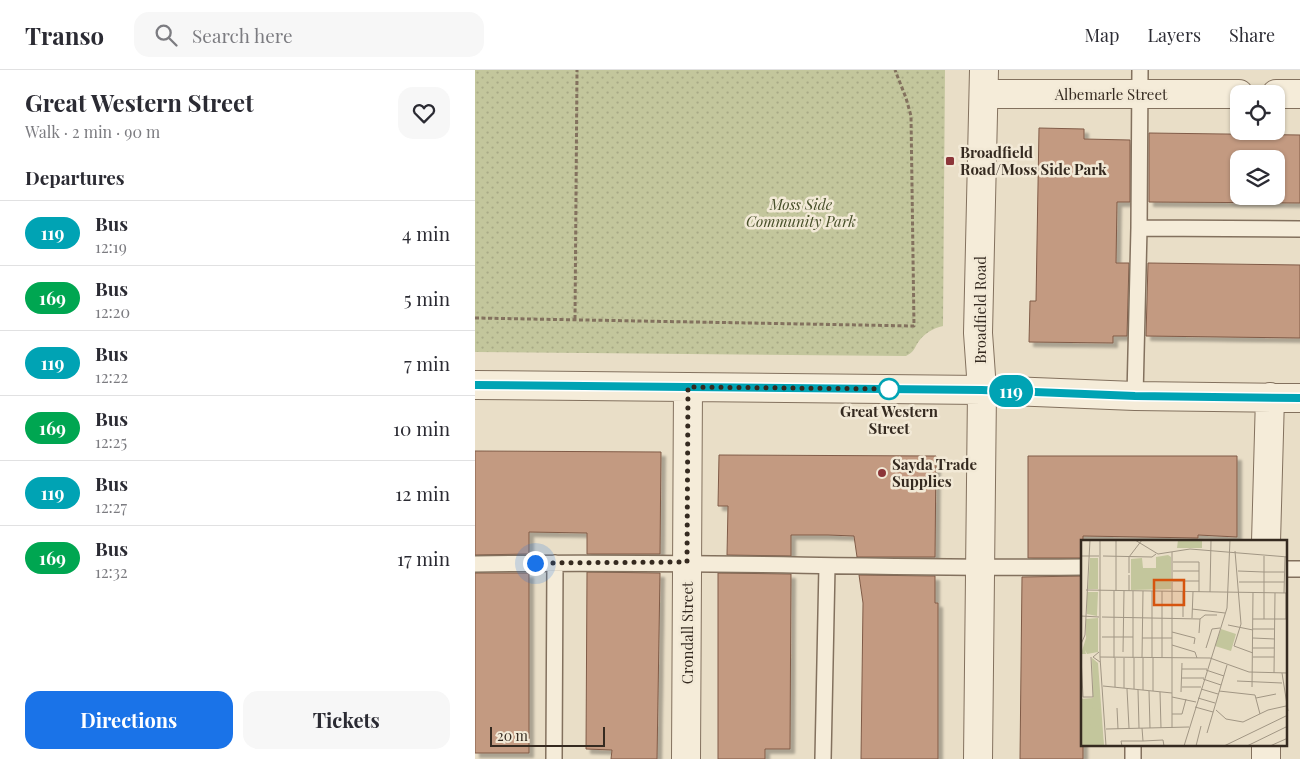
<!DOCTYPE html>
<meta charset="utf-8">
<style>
:root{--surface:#fff;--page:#f7f7f7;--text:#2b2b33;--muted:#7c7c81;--line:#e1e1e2;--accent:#1a73e8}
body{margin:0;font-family:"Playfair Display",serif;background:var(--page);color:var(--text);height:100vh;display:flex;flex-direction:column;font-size:19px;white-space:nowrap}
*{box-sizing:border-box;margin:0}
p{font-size:16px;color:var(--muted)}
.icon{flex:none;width:28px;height:28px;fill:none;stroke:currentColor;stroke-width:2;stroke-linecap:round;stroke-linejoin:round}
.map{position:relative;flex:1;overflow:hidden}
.sheet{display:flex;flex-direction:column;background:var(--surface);width:475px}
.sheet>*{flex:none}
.badge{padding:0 10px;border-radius:16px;font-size:18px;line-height:32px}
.tools{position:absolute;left:755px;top:15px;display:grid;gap:10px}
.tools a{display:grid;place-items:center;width:55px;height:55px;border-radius:10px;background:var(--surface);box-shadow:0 1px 4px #0004;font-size:25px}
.scale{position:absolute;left:15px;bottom:12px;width:115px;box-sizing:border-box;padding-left:5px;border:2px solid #352a20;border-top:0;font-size:14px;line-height:18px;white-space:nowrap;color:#352a20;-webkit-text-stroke:4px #f2e9d6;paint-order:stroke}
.you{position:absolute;width:25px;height:25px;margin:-12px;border:4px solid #fff;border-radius:50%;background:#1a73e8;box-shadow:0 0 0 8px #1a73e833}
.map>.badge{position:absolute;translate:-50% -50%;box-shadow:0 0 0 2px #fff}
h2{padding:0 25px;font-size:19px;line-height:45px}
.round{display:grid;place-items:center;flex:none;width:52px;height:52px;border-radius:15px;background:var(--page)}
.headline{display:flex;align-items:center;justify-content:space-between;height:85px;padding:0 25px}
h1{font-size:24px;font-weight:700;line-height:38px}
.button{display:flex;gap:10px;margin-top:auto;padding:10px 25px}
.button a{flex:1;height:58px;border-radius:15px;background:var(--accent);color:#fff;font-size:20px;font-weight:700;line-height:58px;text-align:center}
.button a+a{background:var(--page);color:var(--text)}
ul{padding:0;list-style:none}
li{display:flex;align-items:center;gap:15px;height:65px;padding:0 25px;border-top:1px solid var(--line)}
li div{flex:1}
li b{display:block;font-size:19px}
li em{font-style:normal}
li .badge{min-width:55px;font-weight:700;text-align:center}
header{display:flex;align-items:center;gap:30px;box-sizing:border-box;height:70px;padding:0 25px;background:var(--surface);border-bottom:1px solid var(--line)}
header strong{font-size:24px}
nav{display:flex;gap:28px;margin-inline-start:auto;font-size:18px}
.search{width:350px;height:45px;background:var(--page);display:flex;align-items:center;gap:12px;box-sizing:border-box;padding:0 18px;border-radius:15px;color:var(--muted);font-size:19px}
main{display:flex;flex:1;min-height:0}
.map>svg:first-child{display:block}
</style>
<header>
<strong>Transo</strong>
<div class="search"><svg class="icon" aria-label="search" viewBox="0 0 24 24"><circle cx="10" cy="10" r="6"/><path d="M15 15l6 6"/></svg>Search here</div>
<nav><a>Map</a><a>Layers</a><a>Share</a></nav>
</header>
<main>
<section class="sheet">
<div class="headline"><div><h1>Great Western Street</h1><p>Walk · 2 min · 90 m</p></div><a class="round"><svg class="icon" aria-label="heart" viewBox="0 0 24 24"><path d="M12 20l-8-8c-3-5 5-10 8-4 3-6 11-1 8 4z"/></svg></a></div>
<h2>Departures</h2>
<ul>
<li><span class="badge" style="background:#00a3b4;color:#fff">119</span><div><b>Bus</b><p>12:19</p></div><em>4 min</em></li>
<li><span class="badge" style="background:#00a651;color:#fff">169</span><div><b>Bus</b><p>12:20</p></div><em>5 min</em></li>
<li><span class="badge" style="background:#00a3b4;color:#fff">119</span><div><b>Bus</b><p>12:22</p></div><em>7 min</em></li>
<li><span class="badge" style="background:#00a651;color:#fff">169</span><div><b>Bus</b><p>12:25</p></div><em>10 min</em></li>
<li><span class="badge" style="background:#00a3b4;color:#fff">119</span><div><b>Bus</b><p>12:27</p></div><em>12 min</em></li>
<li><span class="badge" style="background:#00a651;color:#fff">169</span><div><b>Bus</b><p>12:32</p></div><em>17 min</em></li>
</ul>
<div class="button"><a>Directions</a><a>Tickets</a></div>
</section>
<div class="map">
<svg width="825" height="689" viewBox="0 0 825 689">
<defs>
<pattern id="grass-dots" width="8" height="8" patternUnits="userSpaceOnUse" patternTransform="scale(1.25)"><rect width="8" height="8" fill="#c3c69c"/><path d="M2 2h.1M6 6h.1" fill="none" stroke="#a8aa86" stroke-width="1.8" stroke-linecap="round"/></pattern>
<filter id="shadow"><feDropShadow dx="4.5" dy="4.5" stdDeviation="1" flood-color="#0004"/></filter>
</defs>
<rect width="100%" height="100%" fill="#e9dec7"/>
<path fill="url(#grass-dots)" d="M0 0H470L468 256C458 258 448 264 442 274 439 280 437 283 431 286L0 282Z"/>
<path fill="#c39a81" stroke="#805b47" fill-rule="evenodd" filter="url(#shadow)" d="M564 58 609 59V69L655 70V132H642L641 193H654L652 266H638V273L554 272 555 231H561Z
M674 63 825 65V133L674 132ZM764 89H801V126H764Z
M673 193 825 195V268L671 266Z
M0 381 186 382 185 484H112V463L54 462V484L0 485Z
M244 385 461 386 460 487H382L379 466 353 465H316V486L252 485 253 436H243Z
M553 386H762V467L723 465V468L608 466V488H553Z
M112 502 185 503 182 689H136L137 680 111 679Z
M0 503H54V683H0Z
M243 503 316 504 315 679H290V689H243Z
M384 505 460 506V533H463V689H386L388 533Z
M608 506V689H545L547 507Z"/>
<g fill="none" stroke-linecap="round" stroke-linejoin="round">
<defs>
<path id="service" d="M665 0 664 158 825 159
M660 326 664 158
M0 494C203 490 405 499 608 497
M811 499H825
M79 689 80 493
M348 689 352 496
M658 689V675"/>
<path id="minor" d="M509 24H764
M801 24H825
M0 315 507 320 660 326 825 328
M791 472 795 327
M791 675V689
M211 689 213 317
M503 689 507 320 503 263 509 0"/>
</defs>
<use href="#service" stroke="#83715e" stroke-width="18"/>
<use href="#minor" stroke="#83715e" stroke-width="30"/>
<path stroke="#83715e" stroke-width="3" stroke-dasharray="4 2.5" stroke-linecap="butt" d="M0 248 439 256 436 46 431 28 420 0
M100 249 102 0"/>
<use href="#service" stroke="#f5ecd9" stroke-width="15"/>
<use href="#minor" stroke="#f5ecd9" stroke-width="28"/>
</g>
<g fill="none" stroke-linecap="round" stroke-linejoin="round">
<defs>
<path id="line" d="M0 315 507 320 660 326 825 328"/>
</defs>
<use href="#line" stroke="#fff" stroke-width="11"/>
<use href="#line" stroke="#00a3b4" stroke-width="8"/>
<path stroke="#352a20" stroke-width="5" stroke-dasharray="0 9" d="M60 493 212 492 213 317 414 319"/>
</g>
<g fill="#8c3539" stroke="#f2e9d6" stroke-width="2">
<rect x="470" y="86" width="10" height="10" rx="2.5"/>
<circle cx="407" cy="403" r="5"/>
</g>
<circle fill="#fff" stroke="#00a3b4" stroke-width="2.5" cx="414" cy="319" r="10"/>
<g text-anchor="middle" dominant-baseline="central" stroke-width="5" stroke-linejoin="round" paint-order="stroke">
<g font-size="15" fill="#352a20" stroke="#f2e9d6">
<text x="636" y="24">Albemarle Street</text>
<text transform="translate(505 240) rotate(-90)">Broadfield Road</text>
<text transform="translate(212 563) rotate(-90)">Crondall Street</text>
</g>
<g font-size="15" font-weight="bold" fill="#352a20" stroke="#f2e9d6" text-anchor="start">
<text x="485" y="82">Broadfield<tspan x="485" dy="17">Road/Moss Side Park</tspan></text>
<text x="417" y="394">Sayda Trade<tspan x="417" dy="17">Supplies</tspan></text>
</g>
<g font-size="15" font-style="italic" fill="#474f29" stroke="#f2e9d6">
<text x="326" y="134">Moss Side<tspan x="326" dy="17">Community Park</tspan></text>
</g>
<g font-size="15" font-weight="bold" fill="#352a20" stroke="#f2e9d6">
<text x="414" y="341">Great Western<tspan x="414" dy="17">Street</tspan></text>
</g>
</g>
<g transform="translate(606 470)">
<rect width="206" height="206" fill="#e9dec7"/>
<path d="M97 0H121V8H96ZM87 15 90 17V49L50 50V19L61 18 62 28H75V17ZM9 18H17V49H7ZM6 52H17L16 76 6 74ZM17 78V112L6 114 4 110 5 114H0L5 98V79ZM140 89 155 94 150 111 134 106ZM11 118 17 123 23 206H0V156V159L12 158Z" fill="#c3c69c"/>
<path d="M0 165 19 170 18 176 11 174 7 181 11 188 20 185 23 206H9V194L0 181Z" fill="#c3c69c"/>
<path fill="none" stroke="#a19684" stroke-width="1" d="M19 0V117L25 206M54 0 77 14 109 9 207 17M154 11 160 84 153 106 172 113M0 16H18M22 16 71 17 75 14M92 22H118V52M92 31H118M157 31 183 32M183 32H203M48 33V17L61 0M92 41H118M158 42H183M183 42H203M5 50 207 53M35 51V0M48 51V35M129 52 130 0M203 53 204 17M111 69 144 73M0 76 18 77M21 77 119 79 118 93M102 77V52M111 78 112 52M119 79 124 75H136M172 79H207M183 79V16M205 79V53M147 85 172 90M172 89H193M91 92 114 98 113 104M21 97H52M61 98H91M172 98 194 99M0 104 4 95 9 0M91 105 114 112 116 118M125 108 131 89 139 88M172 108H193M18 112 12 117 19 122M42 112 43 51M0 117 2 157H12L10 117M19 117 129 118 168 132 207 133M172 117H193M33 118V51M52 118V51M61 118 62 51M71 118V51M81 118V51M101 129H126M125 130 143 136M193 133 194 53M201 133 207 171M101 138H123M122 139 140 145M156 141 201 143M22 146 91 153M34 147V118M101 147H120M171 147 172 52M43 148V118M46 149 48 188M53 149V118M120 149 137 154M57 150 58 188M62 150V118M68 151 69 188M72 151V118M138 151 174 155 179 174M79 152 80 188M100 152 101 123M91 157 115 162M117 158 134 163M175 158 195 154M114 167 132 172M36 168 37 189M135 170 145 179 162 182 187 170 205 166M91 174H101L105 159M61 188 62 201 82 200 83 206M91 188V12M25 189 108 187M126 193 146 125M41 206 40 201H62M103 206 146 68 149 0M115 206 120 186M143 206 207 175M166 206 207 186M189 206 207 198"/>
<path fill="#d6540e" fill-opacity="0.15" stroke="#d6540e" stroke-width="2.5" d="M73 40H103V65H73Z"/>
<rect width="206" height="206" fill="none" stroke="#352a20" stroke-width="2.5"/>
</g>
</svg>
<div class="tools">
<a><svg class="icon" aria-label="locate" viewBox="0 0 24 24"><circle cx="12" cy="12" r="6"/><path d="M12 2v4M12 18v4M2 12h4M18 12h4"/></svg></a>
<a><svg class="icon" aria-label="layers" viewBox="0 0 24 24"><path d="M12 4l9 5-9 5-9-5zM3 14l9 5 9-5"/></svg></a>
</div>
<div class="scale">20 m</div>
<div class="you" style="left:60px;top:493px"></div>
<b class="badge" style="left:536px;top:321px;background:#00a3b4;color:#fff">119</b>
</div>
</main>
